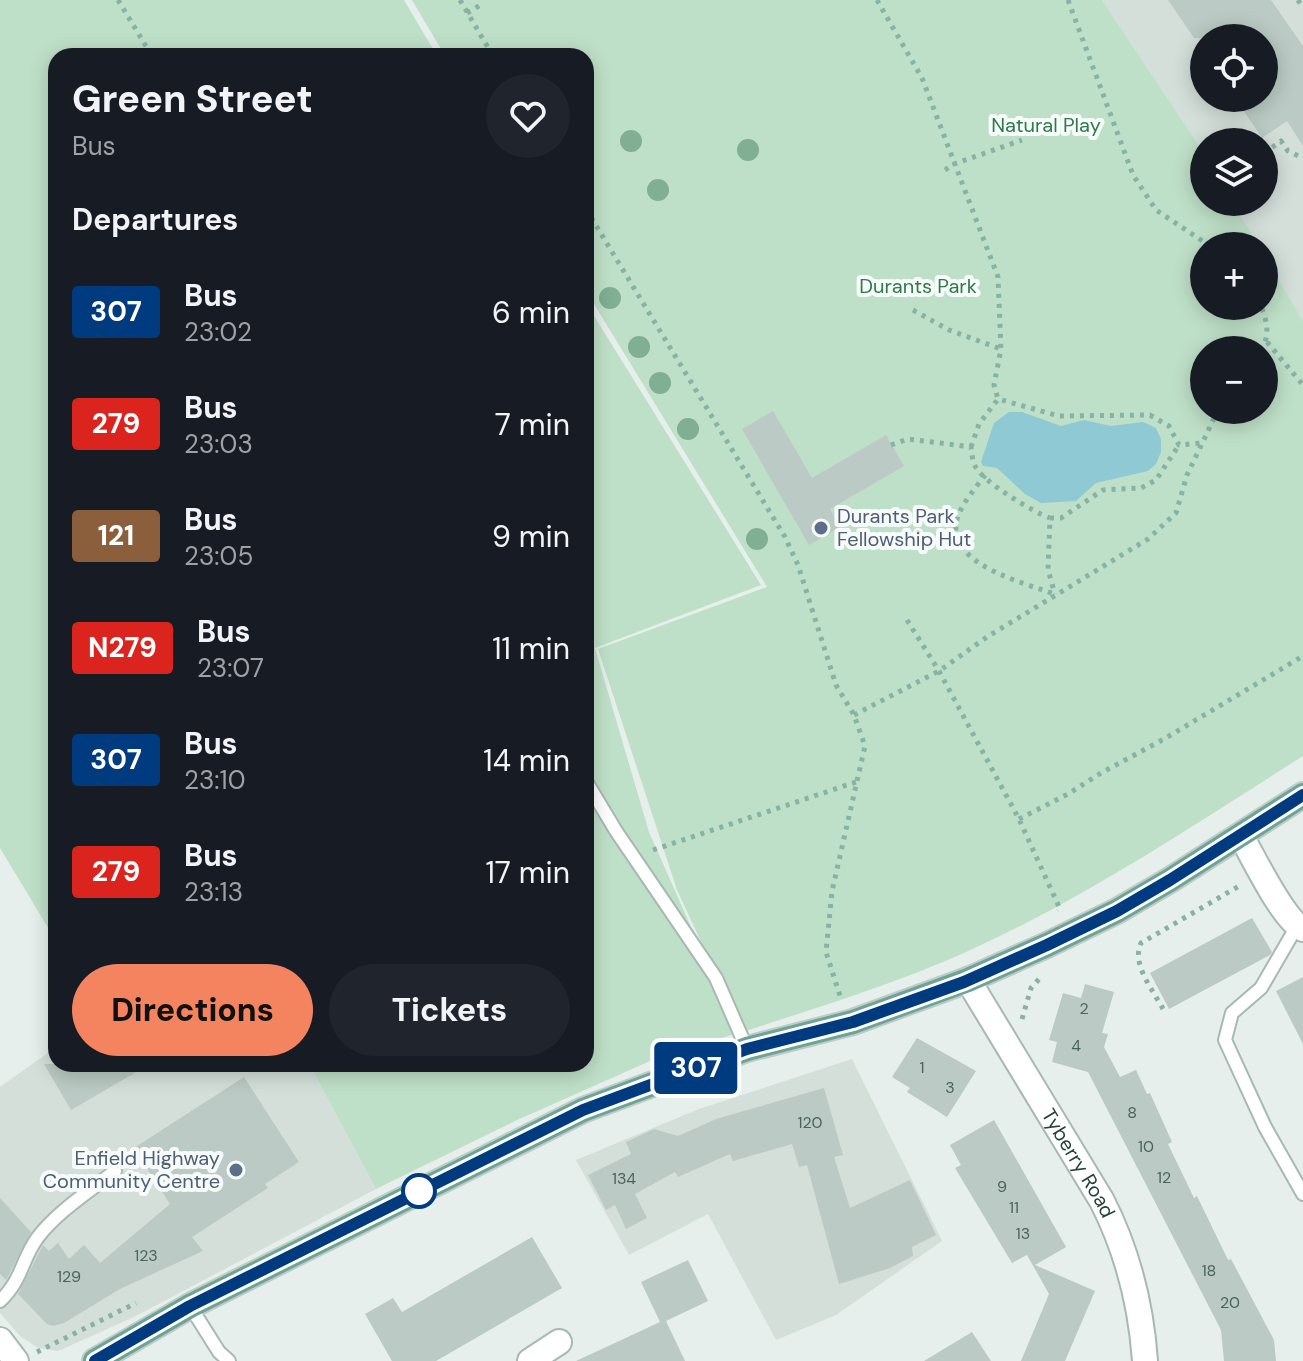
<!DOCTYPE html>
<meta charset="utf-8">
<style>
:root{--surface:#171b24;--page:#20242c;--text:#f1f3f6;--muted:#9ea1a6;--accent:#f4845f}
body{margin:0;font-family:"DM Sans",sans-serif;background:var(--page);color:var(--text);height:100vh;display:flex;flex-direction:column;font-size:30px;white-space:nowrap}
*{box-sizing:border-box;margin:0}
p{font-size:26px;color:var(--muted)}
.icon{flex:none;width:44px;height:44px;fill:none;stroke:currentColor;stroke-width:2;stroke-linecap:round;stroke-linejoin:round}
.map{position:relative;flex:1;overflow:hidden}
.drawer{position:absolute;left:48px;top:48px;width:546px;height:1024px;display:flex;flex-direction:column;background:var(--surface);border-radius:24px;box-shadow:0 4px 20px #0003}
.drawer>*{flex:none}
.badge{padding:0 16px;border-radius:6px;font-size:28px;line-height:52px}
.buttons{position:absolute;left:1190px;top:24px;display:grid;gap:16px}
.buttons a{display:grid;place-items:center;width:88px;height:88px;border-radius:50%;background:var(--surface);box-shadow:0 4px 20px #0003;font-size:40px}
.map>.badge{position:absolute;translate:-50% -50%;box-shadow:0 0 0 4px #fff}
h2{padding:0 24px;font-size:30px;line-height:72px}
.round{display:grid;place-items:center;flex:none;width:84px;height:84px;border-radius:42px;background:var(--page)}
.overview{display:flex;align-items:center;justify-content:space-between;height:136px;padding:0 24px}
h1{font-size:38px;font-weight:800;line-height:60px}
.cta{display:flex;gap:16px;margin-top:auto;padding:16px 24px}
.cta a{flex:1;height:92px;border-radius:48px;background:var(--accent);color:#111;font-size:32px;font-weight:800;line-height:92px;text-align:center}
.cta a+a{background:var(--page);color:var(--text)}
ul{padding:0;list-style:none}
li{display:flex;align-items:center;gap:24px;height:112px;padding:0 24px}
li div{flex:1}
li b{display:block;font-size:30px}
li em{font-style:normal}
li .badge{min-width:88px;font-weight:700;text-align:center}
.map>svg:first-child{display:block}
</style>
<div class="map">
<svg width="1303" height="1361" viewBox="0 0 1303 1361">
<rect width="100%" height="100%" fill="#e6efeb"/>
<path fill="#d4dfda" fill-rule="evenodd" d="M1102 0H1303V321L1264 254V246H1259L1233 202H1264V142H1204V153ZM1204 38H1264V98H1204Z
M56 1047V1064H309L376 1189 134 1317 58 1351 38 1348 20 1336 0 1313V1087Z
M852 1059 942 1241 836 1315 776 1340 708 1214 629 1255 576 1160 699 1109Z"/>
<path fill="#bfe0c8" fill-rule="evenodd" d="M0 0H404L437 56H56V941L0 848Z
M412 0H1102L1204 153V202H1233L1259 246H1204V306H1264V254L1303 321V756C1194 825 1084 899 966 952 895 984 818 1007 743 1032L677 890 598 649 767 587 586 291V56H445ZM1204 350H1264V410H1204Z
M586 303 761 585 595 648 649 832 738 1033 659 1057 515 1121 376 1189 309 1064H586Z"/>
<path fill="#8ec9d4" d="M1009 412H1022L1061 426 1084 420 1111 426 1143 422 1156 428 1161 439V452L1156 464 1148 471 1096 483 1076 501 1041 503 1025 494 997 468 983 466 981 462 994 423Z"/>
<path fill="#bbcac4" d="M1168 0H1271L1303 46V146L1287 121 1262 138 1235 98H1264V38H1194Z
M773 411 812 478 886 435 904 466 830 509 840 527 809 545 742 429Z
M1252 918 1272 952 1270 955 1169 1009 1150 973Z
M1303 977V1044L1276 991Z
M1085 984 1114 992 1102 1033 1108 1034 1104 1047 1120 1077 1136 1070 1147 1094 1150 1093 1172 1142 1168 1144 1194 1198 1197 1196 1228 1260 1231 1259 1274 1340 1276 1361H1224L1221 1330 1088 1072 1052 1062 1057 1042 1049 1040 1063 993 1081 998Z
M917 1038 976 1071 947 1117 907 1092 910 1088 892 1077Z
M44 1064H150L71 1110Z
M244 1077 299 1162 265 1184 268 1188 192 1237 203 1251 120 1289 64 1323 53 1326 47 1324 18 1294 43 1245 49 1251 58 1243 69 1259 84 1245 100 1263 170 1204 134 1148Z
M824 1088 843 1155 834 1157 850 1208 910 1180 936 1235 912 1247 913 1256 890 1268 839 1284 807 1165 799 1167 792 1144 733 1161 730 1154 678 1177 675 1172 635 1194 647 1218 626 1229 615 1205 606 1210 588 1175 631 1154 626 1142 654 1129 678 1136 716 1119Z
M994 1120 1066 1247 1035 1265 1095 1291 1065 1361H1021L1049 1294 1027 1255 1012 1263 955 1168 961 1165 950 1145Z
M0 1198 31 1232 6 1280 0 1274Z
M532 1237 562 1288 436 1361H392L365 1314 393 1298 402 1312Z
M688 1260 708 1301 666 1321 685 1361H576L660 1322 641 1282Z
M972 1332 991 1361H924Z"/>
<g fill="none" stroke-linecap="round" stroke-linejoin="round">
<defs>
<path id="lane" d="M586 781 616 831 716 978 747 1049
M1297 926 1261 988 1232 1013 1225 1040 1265 1127 1303 1194
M0 1301C23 1279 21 1260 38 1237 58 1211 90 1191 115 1171
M190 1306 219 1352 229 1361"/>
<g id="street">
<path d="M1241 836C1254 858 1283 920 1303 929"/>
<path id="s1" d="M968 980 1102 1201C1128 1252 1141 1304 1145 1361"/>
<path d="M530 1361 559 1342"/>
</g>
<path id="secondary" d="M0 1340 16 1361"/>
<path id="primary" d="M95 1361 190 1306 583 1110 747 1049 853 1022 968 980 1047 945 1117 911 1170 880 1303 795"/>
</defs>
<use href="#lane" stroke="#a8b8b2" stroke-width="16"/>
<use href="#street" stroke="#a8b8b2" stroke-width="28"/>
<use href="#secondary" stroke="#a4bbb3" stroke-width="28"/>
<use href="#primary" stroke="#c2cac8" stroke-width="28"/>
<path stroke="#86b3a5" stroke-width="5" stroke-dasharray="4 6" stroke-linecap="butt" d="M118 0 152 56
M460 0 493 56
M877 0 922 78 998 277 1001 349 994 385 998 399
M1068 0 1133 175 1156 210 1210 246
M1298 0 1303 8
M467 13 484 3
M1264 153 1281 141 1288 151 1303 158
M945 170 954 164 1022 140
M586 209 785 537 798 565 836 685 854 715 865 746 832 891 826 952 841 999
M913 310 949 330 1001 349
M1267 342 1303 385
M1260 350C1271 337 1267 321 1261 306
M891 445 908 439 971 447C972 452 972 461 975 466 983 482 1033 512 1050 518L1048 570 1055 594
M971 447 979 424 998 399 1059 416 1150 415 1169 426 1179 445 1202 443
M985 475C975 489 958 507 956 525 952 566 1025 583 1054 594
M1050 518H1061L1103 490 1141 488 1156 480 1179 445
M907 620 939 671 1019 819 1060 909 1058 911
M854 715 939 671 987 637 1148 539 1176 513 1187 475 1218 410
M1019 819 1068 794 1101 773 1164 739 1303 656
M653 850 856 782
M1163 1009C1153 990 1131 964 1141 943L1241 885
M1022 1019 1031 988 1040 978
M37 1352 136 1303"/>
<use href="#lane" stroke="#fff" stroke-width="12"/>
<use href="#street" stroke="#fff" stroke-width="24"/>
<use href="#secondary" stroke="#fff" stroke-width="24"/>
<use href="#primary" stroke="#6aa596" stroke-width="24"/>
</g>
<g fill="#80af93">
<circle cx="631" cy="141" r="11"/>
<circle cx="748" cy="150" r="11"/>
<circle cx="658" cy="190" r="11"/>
<circle cx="610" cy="298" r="11"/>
<circle cx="639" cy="347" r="11"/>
<circle cx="660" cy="383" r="11"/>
<circle cx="688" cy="429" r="11"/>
<circle cx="757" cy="539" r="11"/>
</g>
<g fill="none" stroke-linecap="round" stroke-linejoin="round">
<defs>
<path id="line" d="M95 1361 190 1306 583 1110 747 1049 853 1022 964 982 1047 945 1117 911 1170 880 1303 795"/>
</defs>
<use href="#line" stroke="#fff" stroke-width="18"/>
<use href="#line" stroke="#003b80" stroke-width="12"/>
</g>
<g fill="#5c6f8a" stroke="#f7fbf9" stroke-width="3">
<circle cx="821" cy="528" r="8"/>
<circle cx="236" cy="1170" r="8"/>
</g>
<circle fill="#fff" stroke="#003b80" stroke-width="4" cx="419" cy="1191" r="16"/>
<g text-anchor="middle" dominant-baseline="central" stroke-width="8" stroke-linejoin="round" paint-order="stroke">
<g font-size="16" fill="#4a645c">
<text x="1084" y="1008">2</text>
<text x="1076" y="1045">4</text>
<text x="922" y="1067">1</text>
<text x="950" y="1087">3</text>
<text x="1132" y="1112">8</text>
<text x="810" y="1122">120</text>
<text x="1146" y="1146">10</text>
<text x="1164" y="1177">12</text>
<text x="624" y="1178">134</text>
<text x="1002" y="1186">9</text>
<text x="1014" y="1207">11</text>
<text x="1023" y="1233">13</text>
<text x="146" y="1255">123</text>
<text x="1209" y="1270">18</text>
<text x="69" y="1276">129</text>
<text x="1230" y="1302">20</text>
</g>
<g font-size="20" fill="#2d7a4b" stroke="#f7fbf9">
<text x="1046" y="125">Natural Play</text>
<text x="918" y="286">Durants Park</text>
</g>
<g font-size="20" fill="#4e5e75" stroke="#f7fbf9" text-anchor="start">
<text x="837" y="516">Durants Park<tspan x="837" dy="23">Fellowship Hut</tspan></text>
<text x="220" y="1158" text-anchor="end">Enfield Highway<tspan x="220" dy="23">Community Centre</tspan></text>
</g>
<g font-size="20" fill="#24423a" stroke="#f7fbf9">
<text stroke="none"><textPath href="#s1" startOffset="214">Tyberry Road</textPath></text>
</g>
</g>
</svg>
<div class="buttons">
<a><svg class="icon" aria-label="locate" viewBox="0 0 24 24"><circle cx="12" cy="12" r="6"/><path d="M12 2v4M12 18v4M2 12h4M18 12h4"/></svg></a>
<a><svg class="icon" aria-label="layers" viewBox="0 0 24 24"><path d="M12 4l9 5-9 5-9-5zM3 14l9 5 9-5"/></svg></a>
<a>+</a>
<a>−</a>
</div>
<b class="badge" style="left:696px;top:1068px;background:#003b80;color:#fff">307</b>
<section class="drawer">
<div class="overview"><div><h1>Green Street</h1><p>Bus</p></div><a class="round"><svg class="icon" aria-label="heart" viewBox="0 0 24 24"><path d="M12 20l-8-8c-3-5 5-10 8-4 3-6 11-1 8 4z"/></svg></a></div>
<h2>Departures</h2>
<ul>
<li><span class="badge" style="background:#003b80;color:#fff">307</span><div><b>Bus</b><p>23:02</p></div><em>6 min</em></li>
<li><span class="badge" style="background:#dc241f;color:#fff">279</span><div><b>Bus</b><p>23:03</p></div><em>7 min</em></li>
<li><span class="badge" style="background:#8b5e3c;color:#fff">121</span><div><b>Bus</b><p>23:05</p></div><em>9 min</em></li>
<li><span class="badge" style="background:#dc241f;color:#fff">N279</span><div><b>Bus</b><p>23:07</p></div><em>11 min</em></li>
<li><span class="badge" style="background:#003b80;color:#fff">307</span><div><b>Bus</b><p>23:10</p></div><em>14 min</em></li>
<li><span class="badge" style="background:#dc241f;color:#fff">279</span><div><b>Bus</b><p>23:13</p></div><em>17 min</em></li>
</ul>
<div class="cta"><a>Directions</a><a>Tickets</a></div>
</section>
</div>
